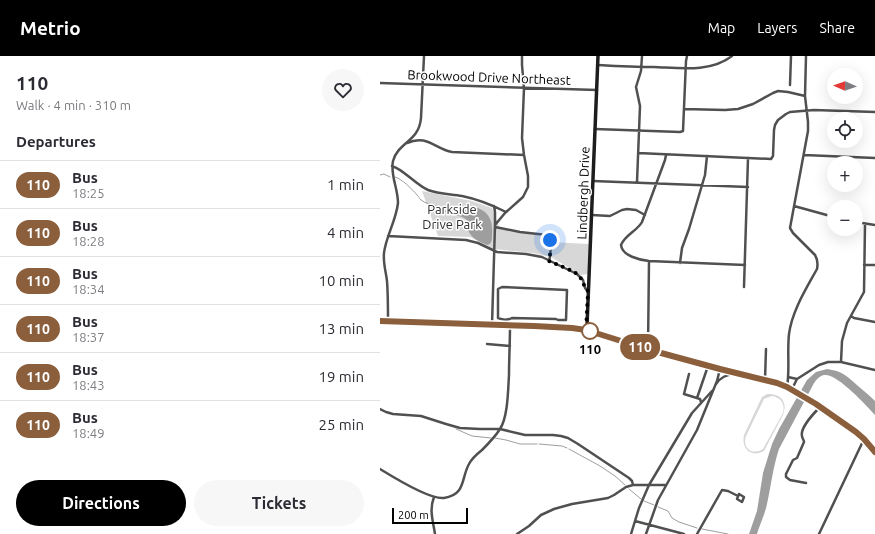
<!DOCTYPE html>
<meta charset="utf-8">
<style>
:root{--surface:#fff;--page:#f7f7f7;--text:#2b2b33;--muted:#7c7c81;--line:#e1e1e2;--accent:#000}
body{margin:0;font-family:Ubuntu,sans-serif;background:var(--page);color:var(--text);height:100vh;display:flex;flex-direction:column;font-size:15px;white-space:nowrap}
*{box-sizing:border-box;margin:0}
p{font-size:13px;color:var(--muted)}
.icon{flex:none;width:22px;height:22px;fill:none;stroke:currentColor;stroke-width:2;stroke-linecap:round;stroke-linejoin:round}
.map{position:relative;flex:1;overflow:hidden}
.panel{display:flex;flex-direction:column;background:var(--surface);width:380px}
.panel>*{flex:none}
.badge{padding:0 8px;border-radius:13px;font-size:14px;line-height:26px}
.needle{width:26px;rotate:272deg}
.fabs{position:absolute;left:447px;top:12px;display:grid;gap:8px}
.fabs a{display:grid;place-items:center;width:36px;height:36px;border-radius:50%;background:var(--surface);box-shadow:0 4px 16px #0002;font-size:20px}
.scale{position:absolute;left:12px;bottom:10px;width:76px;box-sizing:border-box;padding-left:4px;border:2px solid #000;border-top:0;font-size:11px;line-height:14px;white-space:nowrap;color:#000;-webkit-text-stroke:3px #fff;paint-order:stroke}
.you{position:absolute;width:20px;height:20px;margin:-10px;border:3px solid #fff;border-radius:50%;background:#1a73e8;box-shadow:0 0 0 6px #1a73e833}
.map>.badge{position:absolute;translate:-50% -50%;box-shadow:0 0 0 2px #fff}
h2{padding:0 16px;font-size:15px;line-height:36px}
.round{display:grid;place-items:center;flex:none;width:42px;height:42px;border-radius:21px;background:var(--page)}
.head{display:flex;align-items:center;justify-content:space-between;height:68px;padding:0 16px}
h1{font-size:19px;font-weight:700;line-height:30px}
.button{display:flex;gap:8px;margin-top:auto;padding:8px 16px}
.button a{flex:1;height:46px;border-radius:24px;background:var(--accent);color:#fff;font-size:16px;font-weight:700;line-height:46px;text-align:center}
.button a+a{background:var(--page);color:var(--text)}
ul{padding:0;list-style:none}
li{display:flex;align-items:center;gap:12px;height:48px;padding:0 16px;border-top:1px solid var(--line)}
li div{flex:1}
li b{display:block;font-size:15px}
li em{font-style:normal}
li .badge{min-width:44px;font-weight:700;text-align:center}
header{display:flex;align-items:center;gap:24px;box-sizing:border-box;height:56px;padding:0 20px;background:var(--accent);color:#fff}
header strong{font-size:19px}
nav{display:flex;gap:22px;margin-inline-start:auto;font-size:14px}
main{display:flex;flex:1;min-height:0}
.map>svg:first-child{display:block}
</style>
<header>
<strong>Metrio</strong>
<nav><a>Map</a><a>Layers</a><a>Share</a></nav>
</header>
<main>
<section class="panel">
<div class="head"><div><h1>110</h1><p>Walk · 4 min · 310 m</p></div><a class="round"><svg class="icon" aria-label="heart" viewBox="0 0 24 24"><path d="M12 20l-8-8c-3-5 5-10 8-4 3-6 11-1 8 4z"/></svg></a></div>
<h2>Departures</h2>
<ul>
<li><span class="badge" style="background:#8b5e3c;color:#fff">110</span><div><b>Bus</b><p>18:25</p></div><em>1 min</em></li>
<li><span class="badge" style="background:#8b5e3c;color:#fff">110</span><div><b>Bus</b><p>18:28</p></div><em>4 min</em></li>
<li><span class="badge" style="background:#8b5e3c;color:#fff">110</span><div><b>Bus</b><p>18:34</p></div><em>10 min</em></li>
<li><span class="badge" style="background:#8b5e3c;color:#fff">110</span><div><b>Bus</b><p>18:37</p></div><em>13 min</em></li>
<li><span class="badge" style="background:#8b5e3c;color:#fff">110</span><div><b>Bus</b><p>18:43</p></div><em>19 min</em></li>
<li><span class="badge" style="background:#8b5e3c;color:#fff">110</span><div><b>Bus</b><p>18:49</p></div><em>25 min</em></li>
</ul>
<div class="button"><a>Directions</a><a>Tickets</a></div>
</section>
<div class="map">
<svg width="495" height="478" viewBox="0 0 495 478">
<rect width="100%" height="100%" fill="#fff"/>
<path fill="#d7d7d7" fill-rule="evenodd" d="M42 135 92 145 112 152 120 173 159 179 169 186 209 188 208 218 201 219 171 201 153 197 114 193 90 181 58 180Z
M387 338C401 337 408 346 403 359L384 395C371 402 361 393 364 379L382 341ZM393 340C402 343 405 348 403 357L383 393C372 400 362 392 366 380L384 343 389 341Z"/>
<path fill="#9e9e9e" d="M83 151C103 149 114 159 112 179 112 184 112 188 107 189 100 186 90 182 88 173 88 170 89 166 87 164 85 161 73 158 69 158L68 157 69 155 78 156Z
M447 313C462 315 467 320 478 330 484 335 490 340 495 345V359C486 349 457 317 444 319 439 320 435 325 433 329L399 393C393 411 391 430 387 448 385 458 380 468 377 478H369L377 455 383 417 392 388 399 373 427 324 436 316Z"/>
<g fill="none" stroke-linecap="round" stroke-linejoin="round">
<path stroke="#9e9e9e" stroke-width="1" d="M0 119 4 118 10 121
M15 121C21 122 33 134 37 139 39 141 39 142 41 144 46 148 52 148 57 150 61 152 64 155 68 156
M76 373 92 380 111 382
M115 382 126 384 140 388H157
M159 388 182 390 187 392
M189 393 220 410 235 420 245 429
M249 433 261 443
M264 445 274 449
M278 451 288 455 292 462 299 466 317 472
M322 473 348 478"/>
<defs>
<path id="trunk" d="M0 265 154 270 197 272 206 274 268 293 340 313 397 327 407 331 436 348 475 376 484 383 495 396"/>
</defs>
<use href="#trunk" stroke="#dbdbdb" stroke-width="6"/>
<path stroke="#505050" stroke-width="2.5" d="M218 9C236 10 255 11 274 11 299 12 330 17 352 0
M0 27 217 34
M410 29 411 0
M304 53 345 54 358 53 373 48 393 37 398 35 408 36 425 40
M215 73 300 76 303 75 306 5 307 0
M27 87C47 78 55 93 72 96L144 99
M258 97 391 103 393 100 394 74 395 69 398 64 406 58 410 56 434 54 495 56
M286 99 285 104 262 166C257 175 245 179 241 189 242 200 260 204 269 205L365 209
M424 99 495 102
M12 110C23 113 36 129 48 134 59 138 71 138 82 140 97 143 112 149 126 156
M213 125 368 131
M257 126 260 50 256 31 261 15 262 0
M114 150 115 156V169
M414 150 454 161
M212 159 230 160 242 154 247 153 256 154 265 159
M476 166 495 169
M115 171 140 176 167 179C172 184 171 198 169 205
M8 180 86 184 98 187 117 196 146 198 162 201 197 218 203 224 205 232 208 235
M300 207 302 192 309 173 325 119 327 100
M484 209H495
M122 231 187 234 186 264H178L176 263 132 262C127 265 123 264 118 262V233Z
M364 231 368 102
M471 260 474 262 495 266
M8 265C8 251 8 238 7 225 6 216 3 207 4 197 6 180 16 165 18 147 18 132 10 119 13 105 18 86 39 86 41 62L44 0
M112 269 115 169 125 157 143 141 148 131V120L144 99 142 82 144 32 142 9V0
M107 288 130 290
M268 293 269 205
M461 306 462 285 467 267 484 236 485 168
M309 318 304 338 320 343 321 346
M408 321 417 323
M385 324 386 293
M336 328C341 321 346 319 354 318
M407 331C410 314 407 296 409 278 412 255 426 233 437 213 438 208 438 204 435 199L413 177 410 172 428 75V66L425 40 426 0
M412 333 417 323 439 309 448 306H461L495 314
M317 342 328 310
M0 353 6 356 13 358 41 360 66 368 80 372 100 373H120L145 379H173L181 380 188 382 198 388 249 422 252 425 253 429
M0 413C13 421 50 444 64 442 86 439 81 422 89 408 92 402 97 398 102 394 108 388 115 381 120 373 128 361 128 334 129 319 129 303 130 286 130 270
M426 427 410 424 406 421V418L413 404 417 402 424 386C424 384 422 382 422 380 420 372 435 356 440 351
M359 438 364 441 362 446 357 443Z
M54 441C49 454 53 465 55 478
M255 465 304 478
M137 478 149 470 161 459 174 453 192 448 228 442 234 439 246 431 253 429H286
M251 478 259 452 269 429 312 357 332 335
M266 478 278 444 317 374 337 325 340 313
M317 478 342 434 348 435 358 440
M439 478 484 383"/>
<path stroke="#1d1d1d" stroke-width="3.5" d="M206 274 207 270 218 0"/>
<use href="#trunk" stroke="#000" stroke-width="4"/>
</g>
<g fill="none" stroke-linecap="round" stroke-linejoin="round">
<defs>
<path id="line" d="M0 265 154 270 192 272 206 274 270 294 340 313 397 327 407 331 436 348 476 376 484 383 495 396"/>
</defs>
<use href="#line" stroke="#fff" stroke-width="9"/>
<use href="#line" stroke="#8b5e3c" stroke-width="6"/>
<path stroke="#000" stroke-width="4" stroke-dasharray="0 7.2" d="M170 184V201L169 205C177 209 193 214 198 219 204 224 203 231 208 235L206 274 210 275"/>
</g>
<circle fill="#fff" stroke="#8b5e3c" stroke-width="2" cx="210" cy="275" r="8"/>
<g text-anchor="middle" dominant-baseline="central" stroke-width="3" stroke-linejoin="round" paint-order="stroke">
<g font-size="13" fill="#000" stroke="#fff">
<text transform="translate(109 21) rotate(2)">Brookwood Drive Northeast</text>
<text transform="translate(203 137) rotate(-88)">Lindbergh Drive</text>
</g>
<g font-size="13" fill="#2e2e2e" stroke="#fff">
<text x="72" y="153">Parkside<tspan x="72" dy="15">Drive Park</tspan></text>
</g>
<g font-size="13" font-weight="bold" fill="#000" stroke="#fff">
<text x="210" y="293">110</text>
</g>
</g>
</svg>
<div class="fabs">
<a><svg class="needle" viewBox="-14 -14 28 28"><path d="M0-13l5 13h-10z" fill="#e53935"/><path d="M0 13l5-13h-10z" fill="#7c7c81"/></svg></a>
<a><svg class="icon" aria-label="locate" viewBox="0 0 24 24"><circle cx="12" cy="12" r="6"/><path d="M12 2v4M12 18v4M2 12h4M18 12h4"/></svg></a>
<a>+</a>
<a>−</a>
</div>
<div class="scale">200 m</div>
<div class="you" style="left:170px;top:184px"></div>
<b class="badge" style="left:260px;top:291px;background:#8b5e3c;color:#fff">110</b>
</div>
</main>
